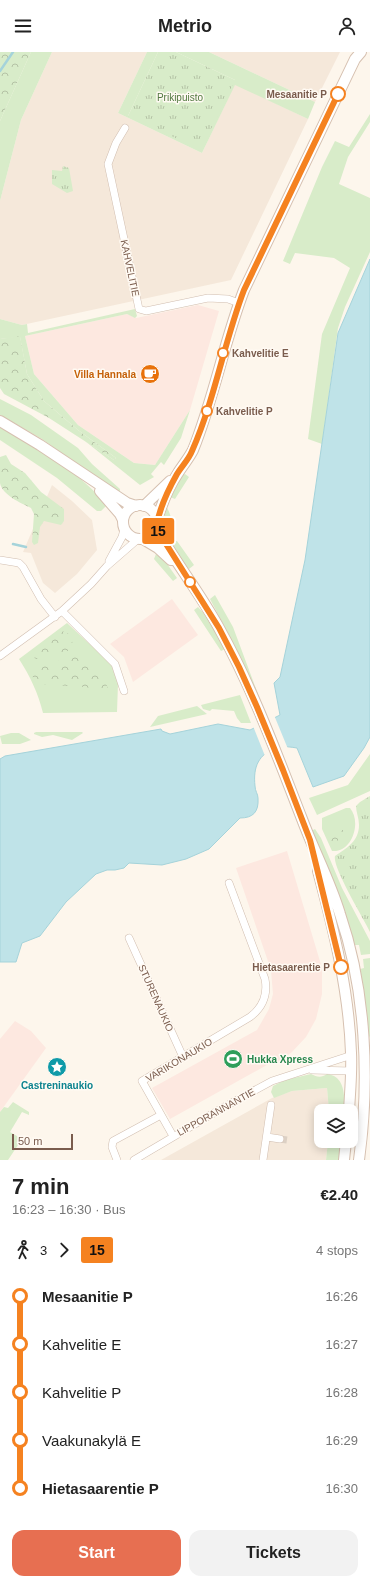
<!DOCTYPE html>
<meta charset="utf-8">
<style>
:root{--surface:#fff;--page:#f2f2f2;--text:#222;--muted:#767676;--accent:#e76f51}
body{margin:0;font-family:Helvetica,sans-serif;background:var(--page);color:var(--text);height:100vh;display:flex;flex-direction:column;font-size:15px;white-space:nowrap}
*{box-sizing:border-box;margin:0}
p{font-size:13px;color:var(--muted)}
.icon{flex:none;width:22px;height:22px;fill:none;stroke:currentColor;stroke-width:2;stroke-linecap:round;stroke-linejoin:round}
.map{position:relative;height:1108px;overflow:hidden}
.sheet{display:flex;flex-direction:column;background:var(--surface);flex:1}
.sheet>*{flex:none}
.badge{padding:0 8px;border-radius:3px;font-size:14px;line-height:26px}
.fabs{position:absolute;left:314px;top:1052px;display:grid;gap:8px}
.fabs a{display:grid;place-items:center;width:44px;height:44px;border-radius:8px;background:var(--surface);box-shadow:0 2px 10px #0003;font-size:20px}
.scale{position:absolute;left:12px;bottom:10px;width:61px;box-sizing:border-box;padding-left:4px;border:2px solid #7a5c4d;border-top:0;font-size:11px;line-height:14px;white-space:nowrap;color:#7a5c4d;-webkit-text-stroke:3px #fffaf3;paint-order:stroke}
.map>.badge{position:absolute;translate:-50% -50%;box-shadow:0 0 0 2px #fff}
.legs{display:flex;align-items:center;gap:6px;height:44px;padding:0 12px;font-size:13px}
.legs p{margin-inline-start:auto}
.summary{display:flex;align-items:center;justify-content:space-between;height:68px;padding:0 12px}
h1{font-size:22px;font-weight:600;line-height:30px}
.cta{display:flex;gap:8px;margin-top:auto;padding:8px 12px}
.cta a{flex:1;height:46px;border-radius:12px;background:var(--accent);color:#fff;font-size:16px;font-weight:600;line-height:46px;text-align:center}
.cta a+a{background:var(--page);color:var(--text)}
ul{padding:0 12px;list-style:none}
li{display:flex;align-items:center;gap:14px;height:48px;font-size:15px}
li i{display:grid;place-items:center;width:6px;height:100%;margin:0 5px;background:currentColor}
li i::after{content:'';width:10px;height:10px;margin:-5px;border:3px solid;border-radius:50%;background:var(--surface)}
li p{margin-inline-start:auto}
li:first-child i{background:linear-gradient(#0000 50%,currentColor 0)}
li:last-child i{background:linear-gradient(currentColor 50%,#0000 0)}
header{display:flex;justify-content:space-between;align-items:center;height:52px;padding:0 12px;background:var(--surface);font-size:18px;font-weight:600}
.map>svg:first-child{display:block}
</style>
<header><svg class="icon" aria-label="menu" viewBox="0 0 24 24"><path d="M4 6h16M4 12h16M4 18h16"/></svg>Metrio<svg class="icon" aria-label="person" viewBox="0 0 24 24"><circle cx="12" cy="8" r="4"/><path d="M4 21q1-7 8-7t8 7"/></svg></header>
<div class="map">
<svg width="370" height="1108" viewBox="0 0 370 1108">
<defs>
<pattern id="forest-crowns" width="20" height="18" patternUnits="userSpaceOnUse"><rect width="20" height="18" fill="#d8ecc9"/><path d="M2 6a3 3 0 1 1 6 0M12 15a3 3 0 1 1 6 0" fill="none" stroke="#b4c2a5"/></pattern>
<pattern id="park-tufts" width="24" height="20" patternUnits="userSpaceOnUse"><rect width="24" height="20" fill="#d8ecc9"/><path d="M3 7l-1-3M5 7V3M7 7l1-3M15 17l-1-3M17 17v-4M19 17l1-3" fill="none" stroke="#b4c2a5"/></pattern>
</defs>
<rect width="100%" height="100%" fill="#fdf6ec"/>
<path fill="#f5e8da" d="M52 0H147L118 61 202 101 235 32 308 67 231 228 22 273 0 267V149L21 68Z
M209 0H340L315 50Z
M52 433 72 449 92 468 97 498 77 522 55 541 43 531 31 501 23 500Z
M327 1036 329 1059H321V1089H328L326 1108H161L272 1046 292 1039Z"/>
<path fill="#fde8e0" d="M198 253 219 259 190 358 155 413 134 411 78 373 34 322 25 284 127 262 136 266Z
M172 547 198 583 133 630 124 605 110 592Z
M287 799 322 916V942L316 967 306 985 292 1000 276 1012 274 1009 170 1067 152 1036 257 978 269 957 273 942 271 918 236 816Z
M15 969 31 979 46 996 0 1060V987Z"/>
<path fill="#d8ecc9" d="M31 0H52L21 68 0 149V69Z
M147 0H158L128 64 235 28 176 0H209L315 50 308 67 235 33 202 101 118 61Z
M370 62V70L348 105 339 132 370 146V200L345 255 338 276 322 392 308 387 322 282 350 216 334 206 295 201 290 212 283 209 322 115 335 89 349 95Z
M135 257 137 264 135 266 127 262 25 284 34 322 78 373 134 411 155 413 190 358 181 386 164 413 161 410 151 422 154 425 140 433 85 389 114 408 116 406 78 378 44 349 27 322 20 285 0 287V267L22 273 27 272 28 281Z
M0 347 31 363 78 396 92 412 120 437V440H116L42 387 0 363Z
M0 374C39 396 78 419 107 453L101 459H97L57 426 0 388Z
M185 422 189 425 175 447 170 445 181 424Z
M166 454C172 463 175 478 166 486L163 471Z
M174 489H177L194 513 189 517 180 508 169 491Z
M156 502 165 509 177 526 173 529 154 507Z
M215 543 233 575 258 642 257 643 241 606 210 547Z
M198 555 209 567 225 597 221 599 194 558Z
M67 571 111 612 118 632 117 660 43 661C38 641 30 624 19 607Z
M240 643 251 671H241L237 666 234 659 212 657 210 659 203 657 201 653Z
M197 654 207 662 150 675 158 664Z
M36 680H82L83 681 72 688 53 683 42 685 34 682V681Z
M11 681H19L31 688 20 692H2L0 684Z
M370 702V739L317 763 309 746 348 733Z
M346 756H350C362 770 352 801 332 799L322 777V766Z
M315 777 321 786 342 836 370 889V902L361 903 359 893H355L311 779Z
M370 906V986L368 981 360 936V917L364 916 363 907Z
M311 1022C317 1025 321 1026 327 1022 345 1024 345 1044 344 1059H329L327 1036 292 1039 274 1046 271 1040 273 1034 285 1028Z
M13 1050 29 1060V1063L22 1060 10 1080 22 1087 8 1108H0V1060L4 1055 8 1056Z
M328 1089H341L339 1108H326Z"/>
<path fill="url(#forest-crowns)" d="M0 0H31L0 69Z
M20 284 27 322 44 349 78 378 116 406 114 408 49 366 4 342 0 336V287Z
M6 403 11 412 25 421 41 440 64 457V469L61 473 44 469 40 475 38 491 34 493 32 490 34 462 31 456C21 451 2 443 0 431 0 423 0 413 0 405Z
M62 579 69 582 75 597 36 607 33 605 34 601Z
M78 604 100 617 109 639 107 640 85 635 37 632 33 626 32 621 42 613Z
M343 778H346V781L333 793 331 791V782L332 779Z"/>
<path fill="url(#park-tufts)" d="M158 0H176L235 28 205 89 197 96 128 64Z
M63 114 69 116 73 139 67 141 52 132V118L62 119Z
M370 744V880C364 867 332 815 335 804 347 796 359 789 359 773 359 766 356 760 356 754L360 750Z"/>
<path fill="#bfe3e8" stroke="#a5d3da" d="M370 207V685L364 696 344 724 313 735 297 696C291 695 283 694 278 695 258 702 253 715 255 734 255 739 258 742 258 746 259 760 253 766 240 766L209 797 186 807 162 813 129 811 124 816 115 818H107L96 822 66 850 40 884 22 891 16 910H0V707L5 704 161 677 162 679 170 682 218 672 250 678 280 663 274 631 280 625 305 508 338 281Z"/>
<path fill="#fdf6ec" d="M274 663 288 697H281L268 666Z
M267 667 279 697 265 704 253 674Z"/>
<g fill="none" stroke-linecap="round" stroke-linejoin="round">
<path stroke="#a5d3da" stroke-width="2.5" d="M0 19 13 0
M13 492 26 495"/>
<path stroke="#dcd0c4" stroke-width="7" stroke-dasharray="7 3.5" stroke-linecap="butt" d="M280 1087 287 1088"/>
<defs>
<path id="street" d="M125 76 116 91 108 112 139 257 146 259 208 246 228 247 239 251
M0 508 19 511 23 515 41 547 55 565
M109 509 122 485 124 477
M62 559 115 612 124 639
M0 604 62 559 91 532 107 514 138 487
M129 886 183 1005
M312 1018 351 1019
M173 1084 142 1029 250 965C262 956 268 943 265 927L229 831
M267 1085 280 1087
M117 1108 112 1095 113 1089 161 1063
M134 1108 224 1055 272 1029 352 1003
M263 1108 271 1053"/>
<path id="secondary" d="M0 369 40 393 127 451 136 454
M100 439 120 462 123 468
M123 470a17 17 0 1 1 34 0a17 17 0 1 1-34 0Z
M144 454 170 429
M156 471C161 454 168 436 178 421 183 413 189 406 193 398 214 346 224 290 244 238L355 7 361 0
M156 476C175 510 200 541 219 576 253 637 277 703 302 767 314 799 330 829 340 862 366 938 370 1028 359 1108
M143 487 158 496 171 508
M318 819C334 879 349 939 351 1001 352 1020 350 1040 349 1059
M344 1108 346 1089"/>
</defs>
<use href="#street" stroke="#d1beb0" stroke-width="8"/>
<use href="#secondary" stroke="#d6c0b0" stroke-width="12"/>
<use href="#street" stroke="#fff" stroke-width="7"/>
<use href="#secondary" stroke="#fff" stroke-width="10"/>
</g>
<g fill="none" stroke-linecap="round" stroke-linejoin="round">
<defs>
<path id="line-1" d="M338 42 244 238C224 290 215 347 192 399 189 407 182 414 177 422 168 438 159 457 156 476L219 576 239 615 257 655 283 718 310 788 341 915"/>
</defs>
<use href="#line-1" stroke="#fff" stroke-width="9"/>
<use href="#line-1" stroke="#f58220" stroke-width="6"/>
</g>
<defs>
<symbol id="cafe-disc" viewBox="-11 -11 22 22"><circle r="9.5" fill="#e8710a" stroke="#fffaf3"/><path d="M-5.5-4.5H6V0H3Q3 3.5 0 3.5H-2.5Q-5.5 3.5-5.5 0ZM3-3.2v2h1.7v-2ZM-6 4.5H4V6H-6Z" fill="#fff"/></symbol>
<symbol id="stadium-disc" viewBox="-11 -11 22 22"><circle r="9.5" fill="#2e9e5b" stroke="#fffaf3"/><path d="M0-5a6.5 5 0 1 0 0 10a6.5 5 0 1 0 0-10ZM-3.5-1.8h7v3.6h-7Z" fill="#fff"/></symbol>
<symbol id="sight-disc" viewBox="-11 -11 22 22"><circle r="9.5" fill="#0f9aa8" stroke="#fffaf3"/><path d="M0-6L1.8-2.2L6-1.7L2.9 1.2L3.7 5.4L0 3.3L-3.7 5.4L-2.9 1.2L-6-1.7L-1.8-2.2Z" fill="#fff"/></symbol>
</defs>
<g fill-rule="evenodd">
<use href="#cafe-disc" x="139" y="311" width="22" height="22"/>
<use href="#stadium-disc" x="222" y="996" width="22" height="22"/>
<use href="#sight-disc" x="46" y="1004" width="22" height="22"/>
</g>
<g fill="#fff" stroke="#f58220" stroke-width="2">
<circle cx="338" cy="42" r="7"/>
<circle cx="223" cy="301" r="5"/>
<circle cx="207" cy="359" r="5"/>
<circle cx="190" cy="530" r="5"/>
<circle cx="341" cy="915" r="7"/>
</g>
<g text-anchor="middle" dominant-baseline="central" stroke-width="3" stroke-linejoin="round" paint-order="stroke">
<g font-size="10" font-weight="bold" fill="#7a5c4d" stroke="#fffaf3" text-anchor="end">
<text x="327" y="42">Mesaanitie P</text>
<text x="232" y="301" text-anchor="start">Kahvelitie E</text>
<text x="216" y="359" text-anchor="start">Kahvelitie P</text>
<text x="330" y="915">Hietasaarentie P</text>
</g>
<g font-size="10" fill="#537a41" stroke="#fffaf3">
<text x="180" y="45">Prikipuisto</text>
</g>
<g font-size="10" fill="#7a5c4d" stroke="#fffaf3">
<text transform="translate(130 216) rotate(78)">KAHVELITIE</text>
<text transform="translate(156 946) rotate(66)">STURENAUKIO</text>
<text transform="translate(179 1008) rotate(-31)">VARIKONAUKIO</text>
<text transform="translate(216 1060) rotate(-29)">LIPPORANNANTIE</text>
</g>
<g font-size="10" font-weight="bold" fill="#c56008" stroke="#fffaf3" text-anchor="end">
<text x="136" y="322">Villa Hannala</text>
</g>
<g font-size="10" font-weight="bold" fill="#27864d" stroke="#fffaf3" text-anchor="start">
<text x="247" y="1007">Hukka Xpress</text>
</g>
<g font-size="10" font-weight="bold" fill="#0d838f" stroke="#fffaf3">
<text x="57" y="1033">Castreninaukio</text>
</g>
</g>
</svg>
<div class="fabs">
<a><svg class="icon" aria-label="layers" viewBox="0 0 24 24"><path d="M12 4l9 5-9 5-9-5zM3 14l9 5 9-5"/></svg></a>
</div>
<div class="scale">50 m</div>
<b class="badge" style="left:158px;top:479px;background:#f58220;color:#111">15</b>
</div>
<section class="sheet">
<div class="summary"><div><h1>7 min</h1><p>16:23 – 16:30 · Bus</p></div><b>€2.40</b></div>
<div class="legs"><svg class="icon" aria-label="walk" viewBox="0 0 24 24"><circle cx="13" cy="4" r="2"/><path d="M13 8l-2 6 4 7M11 14l-3 7M7 12l3-4h3l4 4"/></svg>3<svg class="icon" aria-label="forward" viewBox="0 0 24 24"><path d="M9 5l7 7-7 7"/></svg><b class="badge" style="background:#f58220;color:#111">15</b><p>4 stops</p></div>
<ul>
<li><i style="color:#f58220"></i><b>Mesaanitie P</b><p>16:26</p></li>
<li><i style="color:#f58220"></i><span>Kahvelitie E</span><p>16:27</p></li>
<li><i style="color:#f58220"></i><span>Kahvelitie P</span><p>16:28</p></li>
<li><i style="color:#f58220"></i><span>Vaakunakylä E</span><p>16:29</p></li>
<li><i style="color:#f58220"></i><b>Hietasaarentie P</b><p>16:30</p></li>
</ul>
<div class="cta"><a>Start</a><a>Tickets</a></div>
</section>
